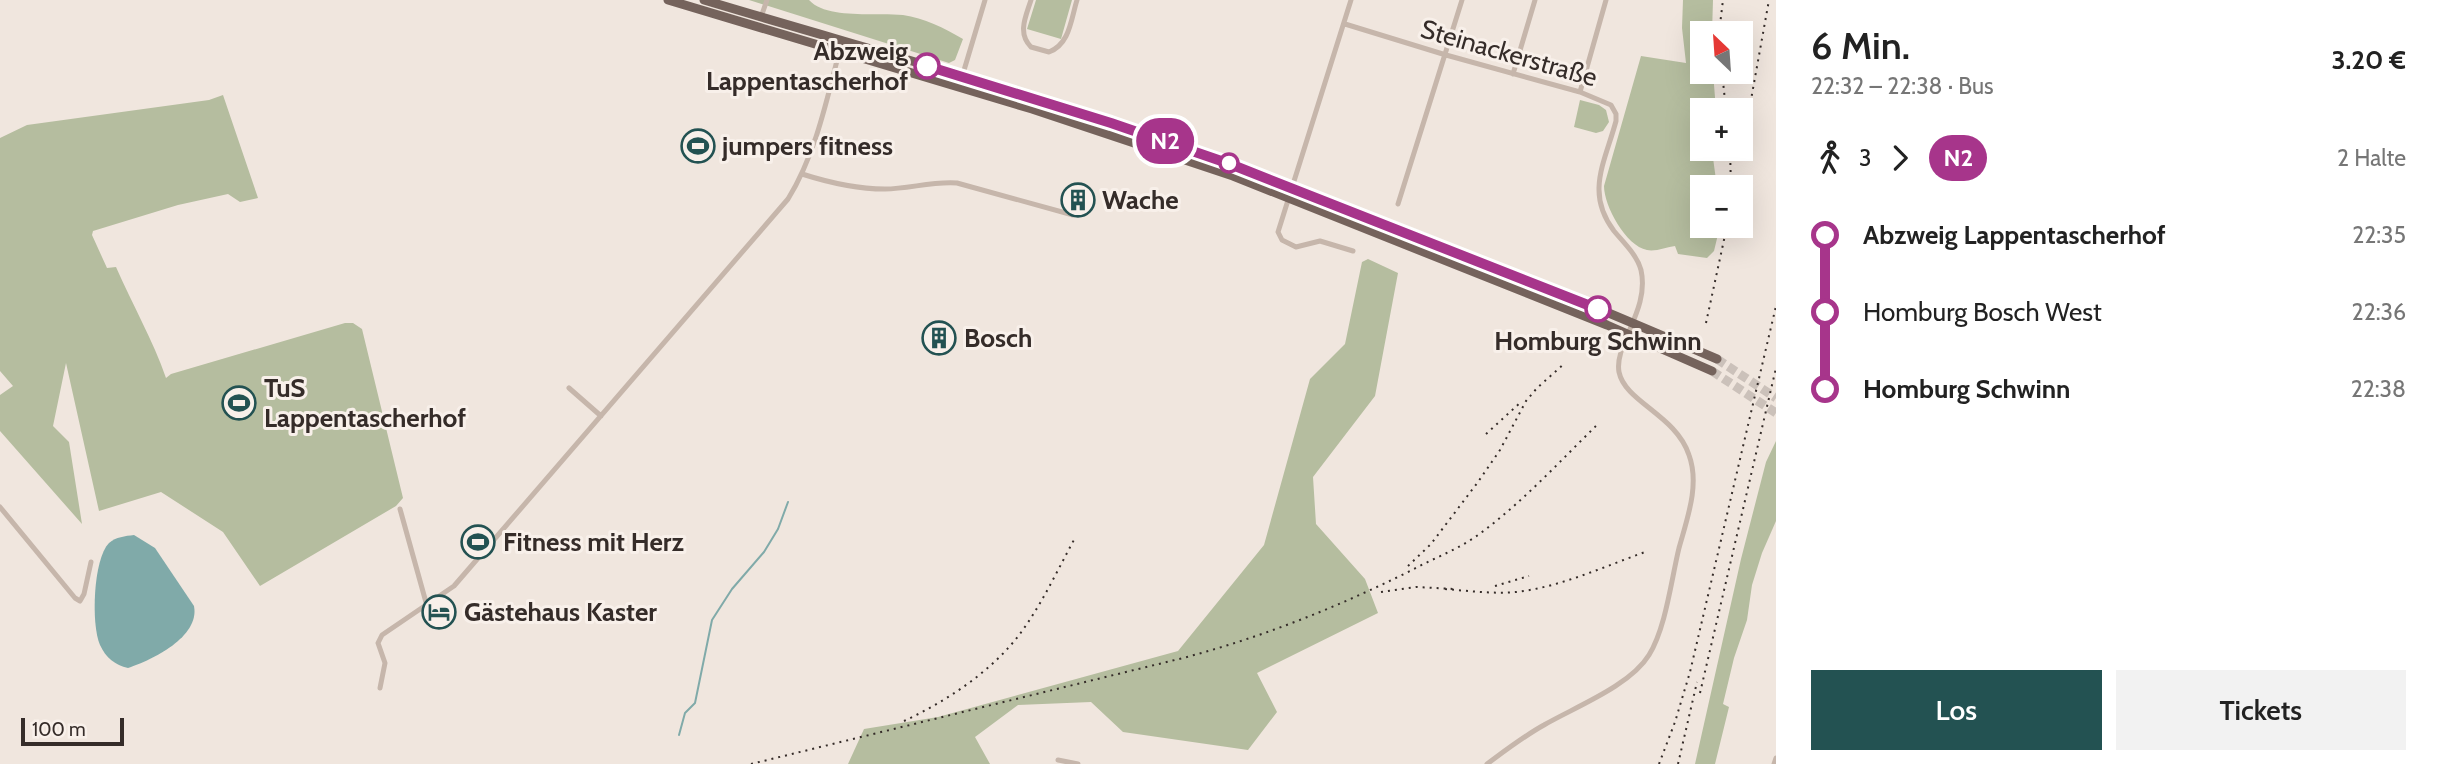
<!DOCTYPE html>
<html lang="de">
<meta charset="utf-8">
<style>
:root{--surface:#fff;--page:#f2f2f2;--text:#222;--muted:#767676;--accent:#235252}
body{margin:0;font-family:Cabin,sans-serif;background:var(--page);color:var(--text);height:100vh;display:flex;flex-direction:column;font-size:26px;white-space:nowrap}
*{box-sizing:border-box;margin:0}
p{font-size:23px;color:var(--muted)}
.icon{flex:none;width:38px;height:38px;fill:none;stroke:currentColor;stroke-width:2;stroke-linecap:round;stroke-linejoin:round}
.map{position:relative;flex:1;overflow:hidden}
.side{display:flex;flex-direction:column;background:var(--surface);width:665px}
.side>*{flex:none}
.badge{padding:0 14px;border-radius:23px;font-size:24px;line-height:46px}
.needle{width:46px;rotate:335deg}
.buttons{position:absolute;left:1690px;top:21px;display:grid;gap:14px}
.buttons a{display:grid;place-items:center;width:63px;height:63px;border-radius:0px;background:var(--surface);box-shadow:0 7px 28px #0002;font-size:35px}
.scale{position:absolute;left:21px;bottom:18px;width:103px;box-sizing:border-box;padding-left:7px;border:4px solid #352c29;border-top:0;font-size:19px;line-height:24px;white-space:nowrap;color:#352c29;-webkit-text-stroke:5px #f8f0ea;paint-order:stroke}
.map>.badge{position:absolute;translate:-50% -50%;box-shadow:0 0 0 4px #fff}
.legs{display:flex;align-items:center;gap:10px;height:77px;padding:0 35px;font-size:23px}
.legs p{margin-inline-start:auto}
.overview{display:flex;align-items:center;justify-content:space-between;height:119px;padding:0 35px}
h1{font-size:38px;font-weight:600;line-height:52px}
.cta{display:flex;gap:14px;margin-top:auto;padding:14px 35px}
.cta a{flex:1;height:80px;border-radius:0px;background:var(--accent);color:#fff;font-size:28px;font-weight:600;line-height:80px;text-align:center}
.cta a+a{background:var(--page);color:var(--text)}
ul{padding:0 35px;list-style:none}
li{display:flex;align-items:center;gap:24px;height:77px;font-size:26px}
li i{display:grid;place-items:center;width:10px;height:100%;margin:0 9px;background:currentColor}
li i::after{content:'';width:18px;height:18px;margin:-9px;border:5px solid;border-radius:50%;background:var(--surface)}
li p{margin-inline-start:auto}
li:first-child i{background:linear-gradient(#0000 50%,currentColor 0)}
li:last-child i{background:linear-gradient(currentColor 50%,#0000 0)}
main{display:flex;flex:1;min-height:0}
.map>svg:first-child{display:block}
</style>
<main>
<div class="map">
<svg width="1776" height="764" viewBox="0 0 1776 764">
<rect width="100%" height="100%" fill="#f0e6de"/>
<path fill="#b5bd9f" d="M749 0H809C827 20 877 12 903 15 924 18 944 28 963 39L955 60 949 63Z
M1036 0H1072L1061 39 1027 29Z
M1683 0H1713L1712 33H1703V72H1713L1716 110H1703V149H1715L1713 158 1717 187H1703V226H1720L1714 251 1707 258 1678 254 1675 246C1667 247 1655 252 1647 250 1626 246 1604 206 1604 186L1641 56 1686 63 1682 28Z
M223 95 258 198 240 202 228 194 178 205 93 231 92 235 107 268 116 267C132 304 153 340 166 378L171 374 345 323H353L362 329 403 498 396 506 260 586 223 532 161 492 99 511 66 363 53 426 69 442 82 524 0 431V395L13 386 0 371V138L27 125 209 100Z
M1580 100 1599 105 1606 110 1609 122 1603 131 1596 133 1574 127Z
M1368 259 1398 273 1375 396 1313 477 1316 524 1365 579 1378 613 1257 673 1277 712 1248 750 1123 732 1091 702 1018 705 975 737 990 764H848L864 729 938 717 1178 651 1264 545 1310 379 1345 344 1362 262Z
M1776 441V521L1762 553 1752 585 1747 620 1734 658 1723 704 1729 707 1715 764H1695L1741 559 1766 462Z"/>
<path fill="#80aaa9" d="M134 535 155 548 194 606C200 637 152 660 128 668 115 665 106 658 100 645 91 625 93 559 109 543 116 537 125 536 134 535Z"/>
<g fill="none" stroke-linecap="round" stroke-linejoin="round">
<path stroke="#80aaa9" stroke-width="2" d="M679 735 685 713 695 703 712 620 732 589 764 552 778 529 788 502"/>
<path stroke="#cbc1ba" stroke-width="9" stroke-dasharray="9 4.5" stroke-linecap="butt" d="M1717 359 1776 398
M1712 371 1776 413"/>
<path stroke="#c6b6ab" stroke-width="5" d="M1031 0C1026 16 1017 33 1031 47L1049 52C1070 44 1071 19 1077 0
M1351 0 1278 232 1282 240 1296 247 1320 241 1353 251
M761 17 767 0
M1345 24 1446 55 1580 92 1611 105 1616 114V121C1605 162 1585 193 1614 231 1624 243 1637 255 1641 270 1650 310 1614 344 1619 372 1625 402 1676 415 1689 455 1700 485 1687 519 1679 548 1671 581 1666 627 1649 655 1630 686 1575 707 1544 725 1524 736 1506 750 1487 764
M1513 74 1535 0
M959 87 985 0
M1580 92 1606 0
M802 174C827 182 858 189 885 189 909 189 932 181 957 183L1073 215
M1398 204 1462 0
M569 388 601 416
M0 507 75 598 80 601 84 594 91 562
M400 509 427 606
M380 688 385 663 378 643 382 635 454 586 788 199C817 152 828 94 842 41
M1058 760 1078 764
M1774 764 1776 758"/>
<path stroke="#75635c" stroke-width="9" d="M668 0 1032 109 1233 176 1607 325 1712 371
M704 0C840 41 978 78 1113 123 1318 192 1519 274 1717 359"/>
<path stroke="#352c29" stroke-width="2" stroke-dasharray="2 5" stroke-linecap="butt" d="M1719 33 1723 0
M1722 72 1726 110
M1743 144 1769 0
M1730 149 1731 187
M1706 323 1727 226
M1486 434 1521 402
M1408 566 1431 544 1478 482 1500 450 1526 401 1537 388 1565 363
M1495 586 1529 576
M1445 589C1469 591 1493 594 1516 592 1561 587 1605 566 1648 551
M1381 592 1416 587 1453 589
M1700 693 1776 368
M904 721C947 701 994 670 1022 631 1043 602 1058 569 1075 538
M751 764 1183 658C1263 637 1338 607 1412 570 1434 558 1457 550 1478 535 1521 504 1561 460 1599 423
M1659 764 1675 722 1690 672 1776 306
M1678 764 1697 682"/>
</g>
<g fill="none" stroke-linecap="round" stroke-linejoin="round">
<defs>
<path id="line-1" d="M927 66 1111 123 1230 164 1598 309"/>
</defs>
<use href="#line-1" stroke="#fff" stroke-width="16"/>
<use href="#line-1" stroke="#a7358b" stroke-width="10"/>
</g>
<defs>
<symbol id="stadium-ring" viewBox="-11 -11 22 22"><circle r="9.5" fill="#f8f0ea" stroke="#235252" stroke-width="1.5"/><path d="M0-5a6.5 5 0 1 0 0 10a6.5 5 0 1 0 0-10ZM-3.5-1.8h7v3.6h-7Z" fill="#235252"/></symbol>
<symbol id="building-ring" viewBox="-11 -11 22 22"><circle r="9.5" fill="#f8f0ea" stroke="#235252" stroke-width="1.5"/><path d="M-4-6H4V6H1V3H-1V6H-4ZM-2.5-4.3h1.7v1.8h-1.7ZM.8-4.3h1.7v1.8H.8ZM-2.5-1h1.7V.8h-1.7ZM.8-1h1.7V.8H.8Z" fill="#235252"/></symbol>
<symbol id="hotel-ring" viewBox="-11 -11 22 22"><circle r="9.5" fill="#f8f0ea" stroke="#235252" stroke-width="1.5"/><path d="M-6-4.5h1.5V1H6V5H4.5V3h-9V5H-6ZM-4 0a1.8 1.8 0 1 1 3.6 0ZM.5 0V-2.5h3Q6-2.5 6 0Z" fill="#235252"/></symbol>
</defs>
<g fill-rule="evenodd">
<use href="#stadium-ring" x="679" y="127" width="38" height="38"/>
<use href="#building-ring" x="1059" y="181" width="38" height="38"/>
<use href="#building-ring" x="920" y="319" width="38" height="38"/>
<use href="#stadium-ring" x="220" y="384" width="38" height="38"/>
<use href="#stadium-ring" x="459" y="523" width="38" height="38"/>
<use href="#hotel-ring" x="420" y="593" width="38" height="38"/>
</g>
<g fill="#fff" stroke="#a7358b" stroke-width="3.5">
<circle cx="927" cy="66" r="12"/>
<circle cx="1229" cy="163" r="9"/>
<circle cx="1598" cy="309" r="12"/>
</g>
<g text-anchor="middle" dominant-baseline="central" stroke-width="6" stroke-linejoin="round" paint-order="stroke">
<g font-size="26" font-weight="bold" fill="#352c29" stroke="#f8f0ea" text-anchor="end">
<text x="908" y="51">Abzweig<tspan x="908" dy="30">Lappentascherhof</tspan></text>
<text x="1598" y="341" text-anchor="middle">Homburg Schwinn</text>
</g>
<g font-size="26" fill="#352c29" stroke="#f8f0ea">
<text transform="translate(1509 53) rotate(16)">Steinackerstraße</text>
</g>
<g font-size="26" font-weight="bold" fill="#352c29" stroke="#f8f0ea" text-anchor="start">
<text x="722" y="146">jumpers fitness</text>
<text x="1102" y="200">Wache</text>
<text x="964" y="338">Bosch</text>
<text x="264" y="388">TuS<tspan x="264" dy="30">Lappentascherhof</tspan></text>
<text x="503" y="542">Fitness mit Herz</text>
<text x="464" y="612">Gästehaus Kaster</text>
</g>
</g>
</svg>
<div class="buttons">
<a><svg class="needle" viewBox="-14 -14 28 28"><path d="M0-13l5 13h-10z" fill="#e53935"/><path d="M0 13l5-13h-10z" fill="#767676"/></svg></a>
<a>+</a>
<a>−</a>
</div>
<div class="scale">100 m</div>
<b class="badge" style="left:1165px;top:141px;background:#a7358b;color:#fff">N2</b>
</div>
<section class="side">
<div class="overview"><div><h1>6 Min.</h1><p>22:32 – 22:38 · Bus</p></div><b>3.20 €</b></div>
<div class="legs"><svg class="icon" aria-label="walk" viewBox="0 0 24 24"><circle cx="13" cy="4" r="2"/><path d="M13 8l-2 6 4 7M11 14l-3 7M7 12l3-4h3l4 4"/></svg>3<svg class="icon" aria-label="forward" viewBox="0 0 24 24"><path d="M9 5l7 7-7 7"/></svg><b class="badge" style="background:#a7358b;color:#fff">N2</b><p>2 Halte</p></div>
<ul>
<li><i style="color:#a7358b"></i><b>Abzweig Lappentascherhof</b><p>22:35</p></li>
<li><i style="color:#a7358b"></i><span>Homburg Bosch West</span><p>22:36</p></li>
<li><i style="color:#a7358b"></i><b>Homburg Schwinn</b><p>22:38</p></li>
</ul>
<div class="cta"><a>Los</a><a>Tickets</a></div>
</section>
</main>
